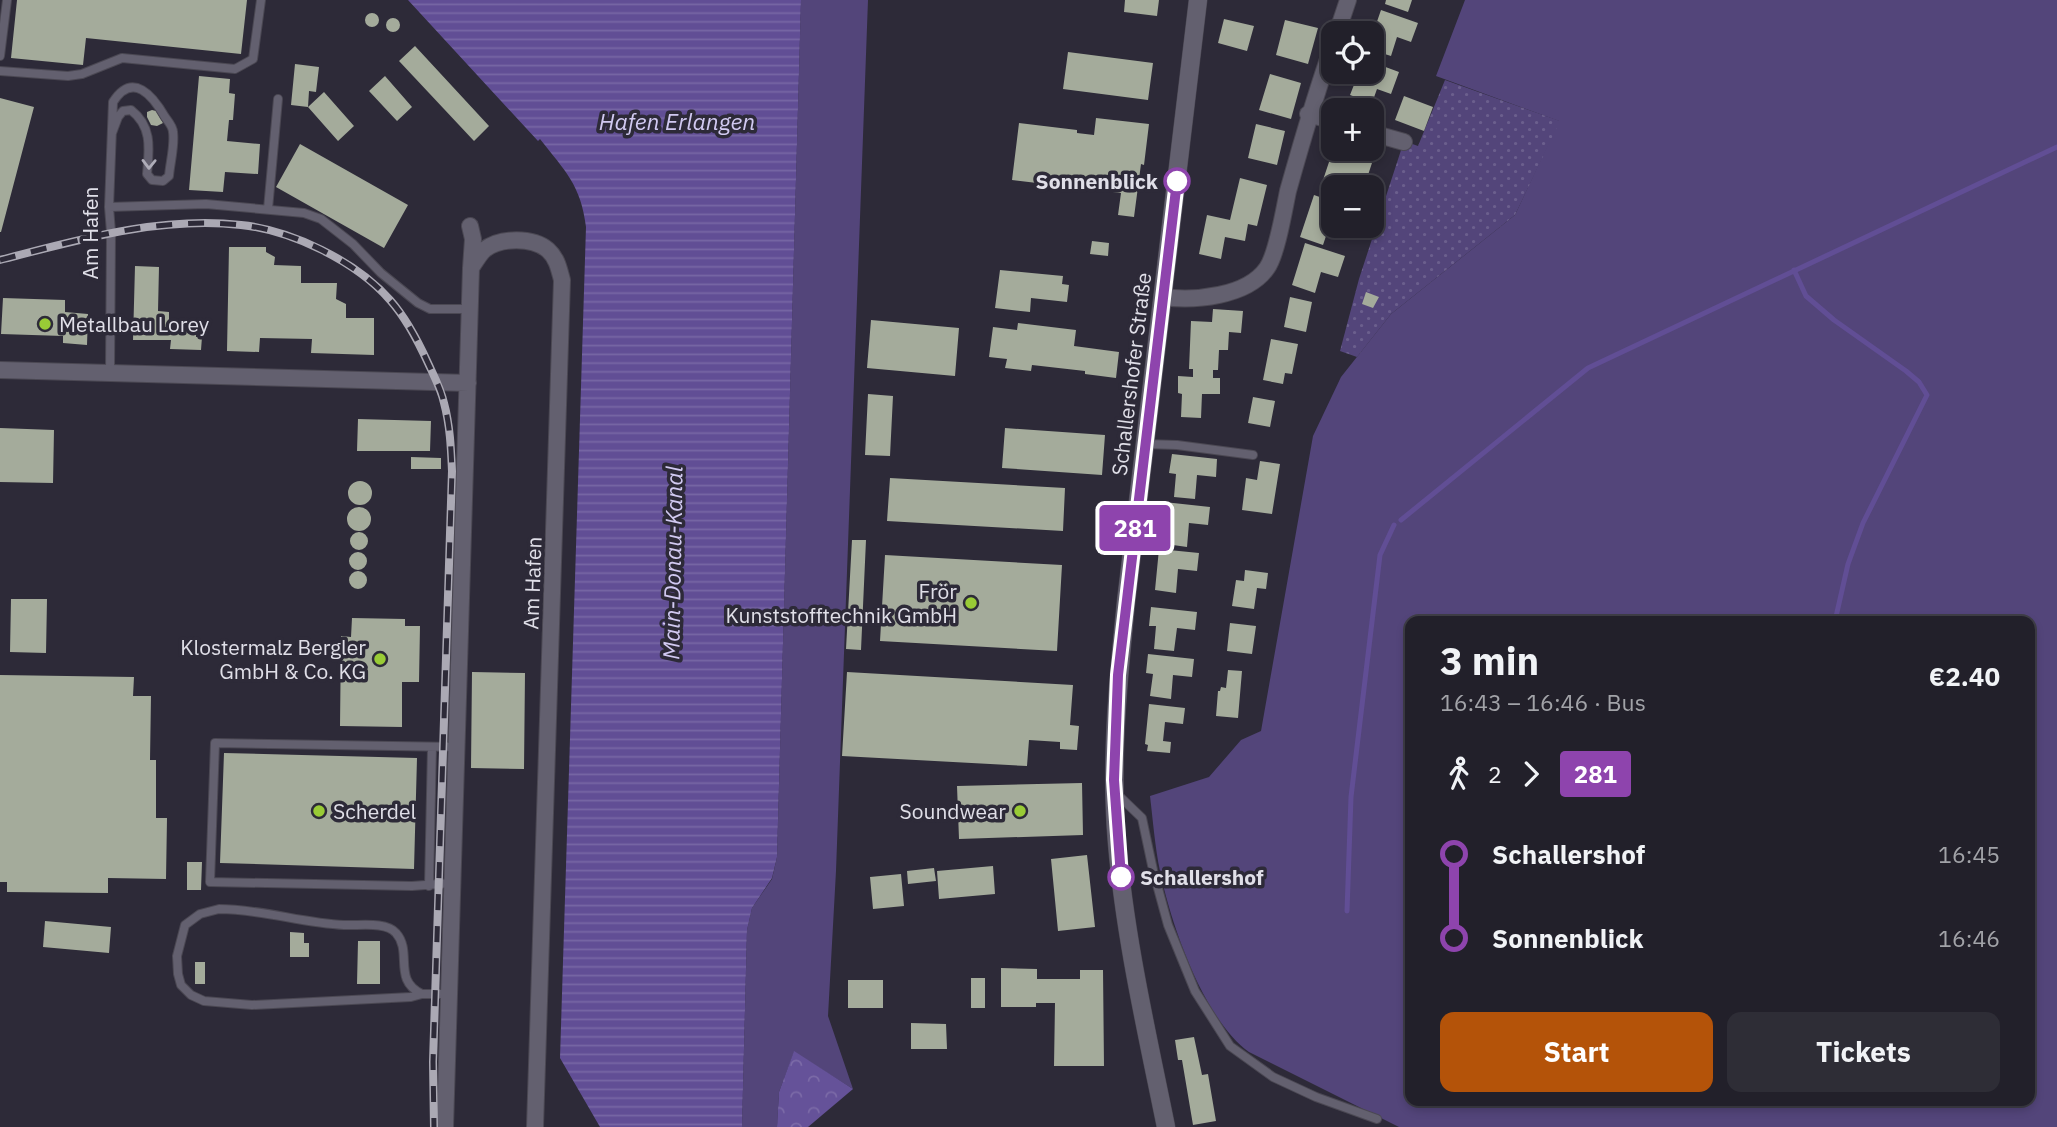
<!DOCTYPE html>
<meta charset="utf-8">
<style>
:root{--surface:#22202a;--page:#2e2d36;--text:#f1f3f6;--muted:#a2a3a8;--line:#3f3e47;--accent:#b45309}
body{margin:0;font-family:"IBM Plex Sans",sans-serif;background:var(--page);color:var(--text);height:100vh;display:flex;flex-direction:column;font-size:26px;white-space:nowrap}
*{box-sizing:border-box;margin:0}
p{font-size:23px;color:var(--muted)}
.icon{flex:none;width:38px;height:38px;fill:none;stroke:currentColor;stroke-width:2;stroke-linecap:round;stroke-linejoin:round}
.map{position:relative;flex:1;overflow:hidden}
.sheet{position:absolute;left:1405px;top:616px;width:630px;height:490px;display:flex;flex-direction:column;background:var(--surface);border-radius:14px;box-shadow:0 4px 10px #0003,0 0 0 2px var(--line)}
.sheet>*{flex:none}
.badge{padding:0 14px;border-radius:5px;font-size:24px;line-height:46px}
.tools{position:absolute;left:1321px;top:21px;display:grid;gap:14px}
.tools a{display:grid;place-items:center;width:63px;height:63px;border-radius:14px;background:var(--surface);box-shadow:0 4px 10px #0003,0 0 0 2px var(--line);font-size:35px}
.map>.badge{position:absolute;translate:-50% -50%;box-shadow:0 0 0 4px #fff}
.legs{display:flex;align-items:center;gap:10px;height:77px;padding:0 35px;font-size:23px}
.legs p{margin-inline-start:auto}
.headline{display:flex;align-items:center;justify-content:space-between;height:119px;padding:0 35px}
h1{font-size:38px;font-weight:700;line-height:52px}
.action{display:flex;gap:14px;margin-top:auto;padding:14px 35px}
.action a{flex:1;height:80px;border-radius:14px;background:var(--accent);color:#fff;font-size:28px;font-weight:700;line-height:80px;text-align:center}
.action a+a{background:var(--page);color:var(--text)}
ul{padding:0 35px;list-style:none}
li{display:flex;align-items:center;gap:24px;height:84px;font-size:26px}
li i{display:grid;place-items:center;width:10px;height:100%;margin:0 9px;background:currentColor}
li i::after{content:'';width:18px;height:18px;margin:-9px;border:5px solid;border-radius:50%;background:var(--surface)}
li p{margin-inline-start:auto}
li:first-child i{background:linear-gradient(#0000 50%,currentColor 0)}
li:last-child i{background:linear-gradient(currentColor 50%,#0000 0)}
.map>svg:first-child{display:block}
</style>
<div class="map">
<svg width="2057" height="1127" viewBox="0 0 2057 1127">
<defs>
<pattern id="forest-crowns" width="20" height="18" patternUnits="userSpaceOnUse" patternTransform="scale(1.75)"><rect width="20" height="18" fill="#655299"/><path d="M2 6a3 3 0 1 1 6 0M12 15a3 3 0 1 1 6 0" fill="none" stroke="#7b6aa7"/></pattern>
<pattern id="garden-dots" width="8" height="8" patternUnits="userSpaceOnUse" patternTransform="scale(1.75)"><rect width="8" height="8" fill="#53457a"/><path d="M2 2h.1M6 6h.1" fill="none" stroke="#6b5f8d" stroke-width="1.8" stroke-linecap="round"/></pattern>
<pattern id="water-rules" width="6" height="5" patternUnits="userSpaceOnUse" patternTransform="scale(1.75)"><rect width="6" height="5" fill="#614e95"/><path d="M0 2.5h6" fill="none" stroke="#7767a4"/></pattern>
</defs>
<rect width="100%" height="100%" fill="#2d2a38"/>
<path fill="#53457a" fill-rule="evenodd" d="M801 0H868L836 871 828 1016 853 1089 794 1052 779 1092 777 1127H742L747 930 752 908 772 879 777 857Z
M1465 0H2057V1127H1399L1249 1052C1204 1020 1171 925 1160 871 1155 847 1153 821 1150 796L1209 777 1241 740 1261 731 1313 436 1341 377 1391 314 1515 215 1559 121 1436 76ZM1410 621H2030V1101H1410Z"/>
<path fill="url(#forest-crowns)" d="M794 1051 853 1089 808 1127H777L779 1092Z"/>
<path fill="url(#garden-dots)" d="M1445 80 1560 121 1515 215 1391 314 1357 357 1340 351 1359 279 1404 141 1418 146Z"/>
<path fill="url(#water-rules)" d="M408 0H801L777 857 772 878 752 908 747 930 742 1127H600L560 1058 586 227C581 185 565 171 540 139L538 141Z"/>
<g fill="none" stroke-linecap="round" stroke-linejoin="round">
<path stroke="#614e95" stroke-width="5" d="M1794 270 1806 296 1834 320 1906 371 1919 382 1927 395 1863 523 1848 564 1835 621
M1401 520 1588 368 2057 147
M1347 911 1351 797 1380 555 1394 525"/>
</g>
<path fill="#a4ab9b" d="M17 0H247L241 54 86 38 83 65 11 58Z
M1125 0H1159L1157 16 1124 12Z
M1386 0H1412L1408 12 1385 4Z
M1381 10 1418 23 1411 42 1397 37 1391 56 1372 50V36Z
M365 20a7 7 0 1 1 14 0a7 7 0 1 1-14 0Z
M386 25a7 7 0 1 1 14 0a7 7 0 1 1-14 0Z
M1224 19 1254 26 1247 51 1218 43Z
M1285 20 1318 28 1308 64 1276 55Z
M415 46 489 126 474 141 399 61Z
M1068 52 1153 63 1148 100 1063 89Z
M1372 62 1399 72 1391 94 1377 89 1372 103 1350 95 1359 72H1372Z
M295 64 319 67 316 92 309 91 308 107 291 105Z
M1270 74 1301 83 1291 119 1259 110Z
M199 76 230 79 229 93 235 94 233 120H229L227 141 260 144 258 174 225 172 223 192 189 190Z
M385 76 412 107 397 121 369 91Z
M324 92 354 126 338 141 308 107Z
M1404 96 1433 107 1424 131 1395 120Z
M0 98 34 107 1 232H0Z
M152 110 156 111 163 123 157 126 151 125 147 117V112Z
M1096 118 1149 124 1144 165 1141 164 1134 217 1118 215 1121 193 1012 180 1019 123 1077 130V133L1094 135Z
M1256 124 1285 131 1277 165 1248 158Z
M300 144 408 205 384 248 276 187Z
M1333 150 1372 163 1365 184 1348 179 1346 187H1334V197L1319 192Z
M1240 178 1267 185 1257 226 1248 224 1245 241 1225 237 1221 259 1199 254 1207 215 1230 220Z
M1314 195 1334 202V225L1330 224 1323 245 1300 237Z
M1092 241 1109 243 1108 256 1090 254Z
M1305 243 1345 256 1338 277 1321 272 1315 293 1292 285Z
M229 247H266V252L275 257 274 265 301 266V283H337L336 299 346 304V318H374V355L311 353 312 339 260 338 259 352 227 351Z
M135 266 159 267 158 311 169 312V326L196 327V337H202L201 350 170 349 171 340H133Z
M1000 270 1063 276 1062 284 1069 285 1067 302 1031 298 1030 312 995 308Z
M1366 292 1379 297 1373 308 1362 304Z
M1290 297 1312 302 1306 332 1284 327Z
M3 298 65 300V312L88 314 87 345 63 343V336L1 334Z
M1213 309 1243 311 1241 333 1229 332 1228 350H1219L1218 370H1213V378H1220V394H1202L1201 418 1181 417 1182 394 1178 393V376L1193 377V369H1189L1191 321 1212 322Z
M871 320 959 328 955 376 867 368Z
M1018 323 1076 330 1074 346 1119 352 1116 378 1085 374V371L1032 365 1031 371 1005 368 1007 359 989 357 993 327 1017 330Z
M1271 339 1298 344 1292 374 1285 373 1283 384 1263 380Z
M868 394 893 396 890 456 865 455Z
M1253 397 1275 401 1270 427 1248 423Z
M358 419 431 421 430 451H357Z
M0 428 54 430 53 483 0 482Z
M1005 428 1105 435 1102 475 1002 468Z
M1172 454 1217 459 1216 477 1197 475 1195 499 1174 497 1176 474 1169 473Z
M411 457 441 458V469H411Z
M1260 461 1280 464 1272 514 1242 510 1246 478 1257 480Z
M890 478 1065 488 1063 531 887 521Z
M348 493a12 12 0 1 1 24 0a12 12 0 1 1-24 0Z
M1164 502 1210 507 1208 525 1189 523 1187 547 1166 544 1169 521H1162Z
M347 519a12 12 0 1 1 24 0a12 12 0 1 1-24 0Z
M350 541a9 9 0 1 1 18 0a9 9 0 1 1-18 0Z
M852 540H866L861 650 846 649Z
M1159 549 1199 553 1197 571 1178 569 1176 593 1155 590Z
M349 561a9 9 0 1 1 18 0a9 9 0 1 1-18 0Z
M885 555 1062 565 1057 651 880 641Z
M1245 570 1268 573 1266 589 1257 588 1254 609 1232 606 1236 580 1244 581Z
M349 580a9 9 0 1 1 18 0a9 9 0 1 1-18 0Z
M11 599H47L46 653 10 652Z
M1151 607 1197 612 1195 630 1177 628 1174 651 1154 649 1156 626H1149Z
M352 618 405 619V626H420L419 682H402V727L340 726 341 636 351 637Z
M1230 623 1256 626 1252 654 1227 651Z
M1148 654 1194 659 1192 677 1173 675 1171 699 1150 696 1153 674 1146 673Z
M1228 670 1242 671 1238 718 1216 716 1218 691H1220L1221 687 1226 688Z
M472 672 525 673 524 769 471 768Z
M847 672 1073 685 1070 725 1079 726 1077 750 1060 749V742L1029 740 1027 766 842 756Z
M0 675 134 677 133 696H151L150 760H156V818H167L166 879 108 878V893L7 892V882H0Z
M1149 704 1185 708 1183 724 1165 722 1163 741 1171 742 1170 753 1147 751 1148 745 1145 744Z
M224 753 417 758 414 869 220 863Z
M1082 783 1083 835 959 839 957 786Z
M1087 855 1095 927 1058 931 1051 859Z
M187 862H202L201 890H187Z
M993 866 995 894 939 899 937 871Z
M934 868 936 881 908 884 907 871Z
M901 874 904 906 873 909 870 877Z
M45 921 111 927 109 953 43 947Z
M290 932 304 933V943H309V957H290Z
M358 941H380V984H357Z
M195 962H205V984H195Z
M1001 968 1037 969V979H1080V970H1103L1104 1066H1054L1055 1003H1036V1007H1001Z
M971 978H985V1008H971Z
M848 980H883V1008H848Z
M911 1023 946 1024 947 1049H911Z
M1194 1037 1202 1075 1208 1074 1216 1121 1193 1125 1182 1060H1178L1175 1040Z"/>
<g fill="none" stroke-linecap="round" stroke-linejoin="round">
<defs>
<path id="service" d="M0 56 7 0
M0 71 68 76 82 74 122 58 235 69 253 59 261 0
M109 207 206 204 304 213 321 219 353 244 381 273 418 303 430 309H469
M268 209 278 99
M110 374 111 232 109 207 113 102C133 71 153 96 165 117 168 121 173 127 173 132 175 145 170 163 169 176L163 181 152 180 147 174C149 150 153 127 131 110L123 111 118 117 112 133
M1145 444 1177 445 1253 455
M1116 793 1142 818 1153 870 1168 925 1195 991 1230 1046 1273 1077 1316 1097 1377 1119
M452 883 412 886 210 882 215 743 456 747
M429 886 432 747
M219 909C261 909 302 923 344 925 358 926 386 921 396 933 413 952 392 980 422 994L411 997 252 1005 204 1001 191 995 181 985 178 974 177 956 185 925 200 914Z
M422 994H449"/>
<path id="minor" d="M1337 33 1348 0
M1308 114 1334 121
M1372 133 1404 142
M470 226 473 239 471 268
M1163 297C1194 301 1247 297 1267 268 1277 254 1284 210 1288 191 1302 141 1316 92 1334 42
M0 370 468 383
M445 1127 471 268C475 262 479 255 484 250 500 237 533 237 548 250 557 258 559 269 562 280L535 1127"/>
<path id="tertiary" d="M1166 1127C1147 1033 1125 938 1117 843 1110 762 1118 682 1126 602L1198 0"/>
</defs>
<use href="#service" stroke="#4b4853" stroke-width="10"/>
<use href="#minor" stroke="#4b4853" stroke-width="18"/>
<use href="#tertiary" stroke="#4b4853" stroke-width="19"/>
<use href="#service" stroke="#63606f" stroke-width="8"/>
<use href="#minor" stroke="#63606f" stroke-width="16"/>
<use href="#tertiary" stroke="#63606f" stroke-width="18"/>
<defs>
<path id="rail" d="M0 260C78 240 159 216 241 225 291 230 356 261 390 300 406 318 418 341 428 363 434 376 441 389 444 403 450 425 451 448 452 471L433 1062 434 1127"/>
</defs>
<use href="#rail" stroke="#aba9b4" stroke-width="8"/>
<use href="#rail" stroke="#2d2a38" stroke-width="5" stroke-dasharray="16" stroke-linecap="butt"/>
</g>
<defs><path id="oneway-chevron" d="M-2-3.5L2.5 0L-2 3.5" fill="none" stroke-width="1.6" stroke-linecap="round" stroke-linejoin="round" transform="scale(1.75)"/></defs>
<use stroke="#aeacb8" href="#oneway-chevron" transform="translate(149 164) rotate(91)"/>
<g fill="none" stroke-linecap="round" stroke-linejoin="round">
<defs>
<path id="line-1" d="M1121 877 1114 780 1118 675 1177 181"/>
</defs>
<use href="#line-1" stroke="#fff" stroke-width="16"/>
<use href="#line-1" stroke="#8e44ad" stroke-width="10"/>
</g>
<g fill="#fff" stroke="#8e44ad" stroke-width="3.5">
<circle cx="1177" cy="181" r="12"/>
<circle cx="1121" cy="877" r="12"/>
</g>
<g fill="#99cb36" stroke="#2d2a38" stroke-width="2.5">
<circle cx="45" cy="324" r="7"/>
<circle cx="971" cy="603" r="7"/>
<circle cx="380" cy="659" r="7"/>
<circle cx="319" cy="811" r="7"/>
<circle cx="1020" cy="811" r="7"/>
</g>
<g text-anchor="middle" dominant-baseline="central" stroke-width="7" stroke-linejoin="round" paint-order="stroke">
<g font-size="21" font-weight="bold" fill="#e0dfe8" stroke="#2d2a38" text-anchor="end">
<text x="1158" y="181">Sonnenblick</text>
<text x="1140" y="877" text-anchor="start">Schallershof</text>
</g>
<g font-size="21" fill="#e0dfe8" stroke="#2d2a38">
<text transform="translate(90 233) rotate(-90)">Am Hafen</text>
<text transform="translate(1131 374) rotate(-83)">Schallershofer Straße</text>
<text transform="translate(532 583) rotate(-88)">Am Hafen</text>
</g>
<g font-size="21" fill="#e0dfe8" stroke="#2d2a38" text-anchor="end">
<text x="59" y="324" text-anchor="start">Metallbau Lorey</text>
<text x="957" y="591">Frör<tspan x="957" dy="24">Kunststofftechnik GmbH</tspan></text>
<text x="366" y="647">Klostermalz Bergler<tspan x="366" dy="24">GmbH &amp; Co. KG</tspan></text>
<text x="333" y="811" text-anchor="start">Scherdel</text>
<text x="1006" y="811">Soundwear</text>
</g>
<g font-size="23" font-style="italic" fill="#d1c9f1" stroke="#2d2a38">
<text x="677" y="121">Hafen Erlangen</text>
<text transform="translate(672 563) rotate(-89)">Main-Donau-Kanal</text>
</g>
</g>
</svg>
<div class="tools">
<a><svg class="icon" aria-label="locate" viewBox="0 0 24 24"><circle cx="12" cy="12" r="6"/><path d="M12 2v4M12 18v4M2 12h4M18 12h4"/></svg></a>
<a>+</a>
<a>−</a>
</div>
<b class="badge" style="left:1135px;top:528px;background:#8e44ad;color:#fff">281</b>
<section class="sheet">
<div class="headline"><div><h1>3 min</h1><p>16:43 – 16:46 · Bus</p></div><b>€2.40</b></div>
<div class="legs"><svg class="icon" aria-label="walk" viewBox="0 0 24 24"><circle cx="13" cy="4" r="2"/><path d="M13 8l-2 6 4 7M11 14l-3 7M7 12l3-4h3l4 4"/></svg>2<svg class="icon" aria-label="forward" viewBox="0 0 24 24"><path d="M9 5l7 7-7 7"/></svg><b class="badge" style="background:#8e44ad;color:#fff">281</b></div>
<ul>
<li><i style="color:#8e44ad"></i><b>Schallershof</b><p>16:45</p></li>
<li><i style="color:#8e44ad"></i><b>Sonnenblick</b><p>16:46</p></li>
</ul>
<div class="action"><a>Start</a><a>Tickets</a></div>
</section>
</div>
